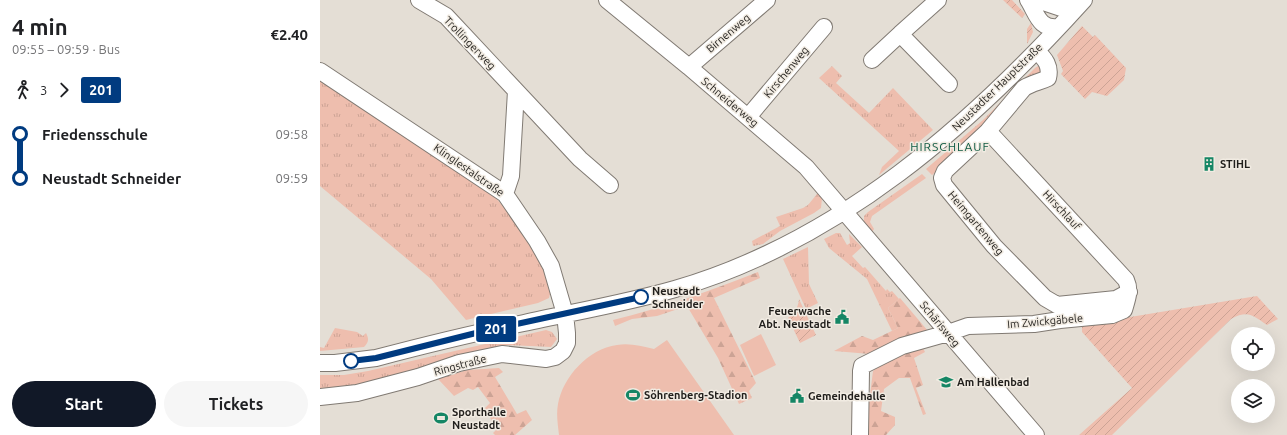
<!DOCTYPE html>
<meta charset="utf-8">
<style>
:root{--surface:#fff;--page:#f6f6f6;--text:#202124;--muted:#757577;--accent:#111827}
body{margin:0;font-family:Ubuntu,sans-serif;background:var(--page);color:var(--text);height:100vh;display:flex;flex-direction:column;font-size:15px;white-space:nowrap}
*{box-sizing:border-box;margin:0}
p{font-size:13px;color:var(--muted)}
.icon{flex:none;width:22px;height:22px;fill:none;stroke:currentColor;stroke-width:2;stroke-linecap:round;stroke-linejoin:round}
.map{position:relative;flex:1;overflow:hidden}
.details{display:flex;flex-direction:column;background:var(--surface);width:320px}
.details>*{flex:none}
.badge{padding:0 8px;border-radius:3px;font-size:14px;line-height:26px}
.tools{position:absolute;left:911px;top:327px;display:grid;gap:8px}
.tools a{display:grid;place-items:center;width:44px;height:44px;border-radius:50%;background:var(--surface);box-shadow:0 4px 16px #0002;font-size:20px}
.map>.badge{position:absolute;translate:-50% -50%;box-shadow:0 0 0 2px #fff}
.legs{display:flex;align-items:center;gap:6px;height:44px;padding:0 12px;font-size:13px}
.legs p{margin-inline-start:auto}
.overview{display:flex;align-items:center;justify-content:space-between;height:68px;padding:0 12px}
h1{font-size:22px;font-weight:700;line-height:30px}
.action{display:flex;gap:8px;margin-top:auto;padding:8px 12px}
.action a{flex:1;height:46px;border-radius:24px;background:var(--accent);color:#fff;font-size:16px;font-weight:700;line-height:46px;text-align:center}
.action a+a{background:var(--page);color:var(--text)}
ul{padding:0 12px;list-style:none}
li{display:flex;align-items:center;gap:14px;height:44px;font-size:15px}
li i{display:grid;place-items:center;width:6px;height:100%;margin:0 5px;background:currentColor}
li i::after{content:'';width:10px;height:10px;margin:-5px;border:3px solid;border-radius:50%;background:var(--surface)}
li p{margin-inline-start:auto}
li:first-child i{background:linear-gradient(#0000 50%,currentColor 0)}
li:last-child i{background:linear-gradient(currentColor 50%,#0000 0)}
main{display:flex;flex:1;min-height:0}
.map>svg:first-child{display:block}
</style>
<main>
<section class="details">
<div class="overview"><div><h1>4 min</h1><p>09:55 – 09:59 · Bus</p></div><b>€2.40</b></div>
<div class="legs"><svg class="icon" aria-label="walk" viewBox="0 0 24 24"><circle cx="13" cy="4" r="2"/><path d="M13 8l-2 6 4 7M11 14l-3 7M7 12l3-4h3l4 4"/></svg>3<svg class="icon" aria-label="forward" viewBox="0 0 24 24"><path d="M9 5l7 7-7 7"/></svg><b class="badge" style="background:#003b80;color:#fff">201</b></div>
<ul>
<li><i style="color:#003b80"></i><b>Friedensschule</b><p>09:58</p></li>
<li><i style="color:#003b80"></i><b>Neustadt Schneider</b><p>09:59</p></li>
</ul>
<div class="action"><a>Start</a><a>Tickets</a></div>
</section>
<div class="map">
<svg width="967" height="435" viewBox="0 0 967 435">
<defs>
<pattern id="grass-tufts" width="24" height="20" patternUnits="userSpaceOnUse"><rect width="24" height="20" fill="#eebeae"/><path d="M3 7l-1-3M5 7V3M7 7l1-3M15 17l-1-3M17 17v-4M19 17l1-3" fill="none" stroke="#cca395"/></pattern>
<pattern id="forest-firs" width="22" height="20" patternUnits="userSpaceOnUse"><rect width="22" height="20" fill="#eebeae"/><path d="M5 1l3.5 6h-7zM16 11l3.5 6h-7z" fill="#cca395"/></pattern>
<pattern id="garden-furrows" width="10" height="10" patternUnits="userSpaceOnUse"><rect width="10" height="10" fill="#eebeae"/><path d="M-1 1l2-2M0 10L10 0M9 11l2-2" fill="none" stroke="#cca395"/></pattern>
</defs>
<rect width="100%" height="100%" fill="#e4ded5"/>
<path fill="url(#grass-tufts)" d="M512 66 522 76 516 83 549 113 573 88 613 130 559 175 562 167 579 151 499 78Z
M718 66 722 67 725 73 704 79 715 68Z
M0 78 166 187 206 232 226 268 232 286 229 298 218 303 146 320 111 279 0 186Z
M690 93 692 94 637 154 612 175 606 169 663 120Z
M602 174 606 178 552 216 550 222 554 229 552 232 544 222V216L548 212Z
M497 194H500L502 198 501 208 494 213 460 231 443 244 433 246 432 241 460 226 456 217 483 208 488 205Z
M516 233H520L527 245 530 243 529 234 542 247 532 256 543 268 545 267 566 291 567 289 570 292 572 291 579 299 568 308 578 328 572 331 547 279 509 248 504 239Z
M488 247 489 284 498 303 486 309 463 259Z
M15 328 37 332 43 336 46 333C49 339 49 342 44 347L0 351V347L4 348Z
M226 330 232 332 237 339 231 347 188 345 74 376 39 384 0 389V375H24L48 371Z"/>
<path fill="url(#forest-firs)" d="M438 272 440 278 394 298 436 383 429 391 432 398 419 404 398 358 367 306 337 316 312 319 295 326 293 320C343 308 390 291 438 272Z
M580 298 608 331 550 354 514 351 542 336 553 340 578 328 568 308Z
M602 346 605 352 594 358 603 385 596 388 606 414 603 415 590 378H579L564 389 561 411 575 417V425L566 435H545L553 371 566 360Z
M179 368 183 372 175 377 197 414 206 410 212 420 195 435H175L173 433 180 426 172 421 165 408 170 403 158 387 153 390 148 388 134 396 118 379 147 370Z"/>
<path fill="#eebeae" d="M441 334 456 365 434 376 420 345Z
M347 340 414 435H239C238 425 236 415 238 404 243 377 268 349 297 345 310 343 321 346 334 349Z"/>
<path fill="url(#garden-furrows)" d="M683 0H692L705 14 702 18Z
M711 23 713 32 707 44V29Z
M762 26 773 37 775 35 806 68 804 80 787 96 772 92 765 99 741 74 743 71 737 55Z
M937 296 958 319 947 325C932 315 928 310 911 319L792 435H759L812 388 762 332V325Z
M479 299 496 335 480 343 468 318C475 312 478 308 479 299Z"/>
<g fill="none" stroke-linecap="round" stroke-linejoin="round">
<defs>
<path id="minor" d="M99 0 126 16 260 159 290 185
M287 0 369 67 486 167 716 435
M618 0 580 34 629 84
M708 0C717 14 719 30 739 27
M717 0 741 8 758 6
M717 51C725 59 731 66 728 78 720 82 712 83 704 88L668 131 625 171 622 178 624 185 674 246 725 298 737 305 796 299 809 292
M552 60 580 34
M369 67 447 0
M0 71 185 194 217 241 231 266 245 314 247 333V343L243 351 235 357 226 359 182 354 139 363 98 377 37 393 0 397
M428 117 504 27
M185 194 191 176 196 91
M0 363H15L56 358C105 345 154 333 204 323 254 312 306 303 355 289 520 241 651 125 764 0
M540 435 541 371 542 366 582 346 628 333 648 326 714 324 740 320 792 315 804 310C807 299 811 291 806 280L668 131"/>
</defs>
<use href="#minor" stroke="#807a73" stroke-width="18"/>
<use href="#minor" stroke="#fff" stroke-width="16"/>
</g>
<g fill="none" stroke-linecap="round" stroke-linejoin="round">
<defs>
<path id="line-1" d="M31 361 56 358 160 332 321 297"/>
</defs>
<use href="#line-1" stroke="#fff" stroke-width="9"/>
<use href="#line-1" stroke="#003b80" stroke-width="6"/>
</g>
<defs>
<symbol id="building-bare" viewBox="-9 -9 18 18"><path d="M-4-6H4V6H1V3H-1V6H-4ZM-2.5-4.3h1.7v1.8h-1.7ZM.8-4.3h1.7v1.8H.8ZM-2.5-1h1.7V.8h-1.7ZM.8-1h1.7V.8H.8Z" fill="#158665" stroke="#f1ebe2" stroke-width="2.5" paint-order="stroke"/></symbol>
<symbol id="civic-bare" viewBox="-9 -9 18 18"><path d="M-.6-6.5H3V-4.5H.6V-3L4-1V1h2V6H-6V1h2V-1L-.6-3ZM-1.2 2.5V6h2.4V2.5Z" fill="#158665" stroke="#f1ebe2" stroke-width="2.5" paint-order="stroke"/></symbol>
<symbol id="school-bare" viewBox="-9 -9 18 18"><path d="M0-5L7-2L0 1L-7-2ZM-4 1L0 2.5L4 1V4Q0 6-4 4Z" fill="#158665" stroke="#f1ebe2" stroke-width="2.5" paint-order="stroke"/></symbol>
<symbol id="stadium-bare" viewBox="-9 -9 18 18"><path d="M0-5a6.5 5 0 1 0 0 10a6.5 5 0 1 0 0-10ZM-3.5-1.8h7v3.6h-7Z" fill="#158665" stroke="#f1ebe2" stroke-width="2.5" paint-order="stroke"/></symbol>
</defs>
<g fill-rule="evenodd">
<use href="#building-bare" x="879" y="154" width="20" height="20"/>
<use href="#civic-bare" x="512" y="307" width="20" height="20"/>
<use href="#school-bare" x="616" y="372" width="20" height="20"/>
<use href="#stadium-bare" x="303" y="385" width="20" height="20"/>
<use href="#civic-bare" x="467" y="386" width="20" height="20"/>
<use href="#stadium-bare" x="111" y="408" width="20" height="20"/>
</g>
<g fill="#fff" stroke="#003b80" stroke-width="2">
<circle cx="321" cy="297" r="7"/>
<circle cx="31" cy="361" r="7"/>
</g>
<g text-anchor="middle" dominant-baseline="central" stroke-width="3" stroke-linejoin="round" paint-order="stroke">
<g font-size="11" fill="#211f1c" stroke="#f1ebe2">
<text transform="translate(408 33) rotate(-40)">Birnenweg</text>
<text transform="translate(150 43) rotate(46)">Trollingerweg</text>
<text transform="translate(466 72) rotate(-50)">Kirschenweg</text>
<text transform="translate(677 87) rotate(-44)">Neustadter Hauptstraße</text>
<text transform="translate(410 102) rotate(40)">Schneiderweg</text>
<text transform="translate(149 170) rotate(35)">Klinglestalstraße</text>
<text transform="translate(742 210) rotate(47)">Hirschlauf</text>
<text transform="translate(656 223) rotate(50)">Heimgartenweg</text>
<text transform="translate(725 321) rotate(-5)">Im Zwickgäbele</text>
<text transform="translate(620 324) rotate(50)">Schärisweg</text>
<text transform="translate(140 365) rotate(-15)">Ringstraße</text>
</g>
<g font-size="11" font-weight="bold" fill="#211f1c" stroke="#f1ebe2" text-anchor="start">
<text x="900" y="164">STIHL</text>
<text x="511" y="311" text-anchor="end">Feuerwache<tspan x="511" dy="13">Abt. Neustadt</tspan></text>
<text x="637" y="382">Am Hallenbad</text>
<text x="324" y="395">Söhrenberg-Stadion</text>
<text x="488" y="396">Gemeindehalle</text>
<text x="132" y="412">Sporthalle<tspan x="132" dy="13">Neustadt</tspan></text>
</g>
<g font-size="11" font-weight="bold" fill="#211f1c" stroke="#f1ebe2" text-anchor="start">
<text x="332" y="291">Neustadt<tspan x="332" dy="13">Schneider</tspan></text>
</g>
<g font-size="12" letter-spacing="1" fill="#0c5942" stroke="#f1ebe2">
<text x="630" y="146">HIRSCHLAUF</text>
</g>
</g>
</svg>
<div class="tools">
<a><svg class="icon" aria-label="locate" viewBox="0 0 24 24"><circle cx="12" cy="12" r="6"/><path d="M12 2v4M12 18v4M2 12h4M18 12h4"/></svg></a>
<a><svg class="icon" aria-label="layers" viewBox="0 0 24 24"><path d="M12 4l9 5-9 5-9-5zM3 14l9 5 9-5"/></svg></a>
</div>
<b class="badge" style="left:176px;top:329px;background:#003b80;color:#fff">201</b>
</div>
</main>
